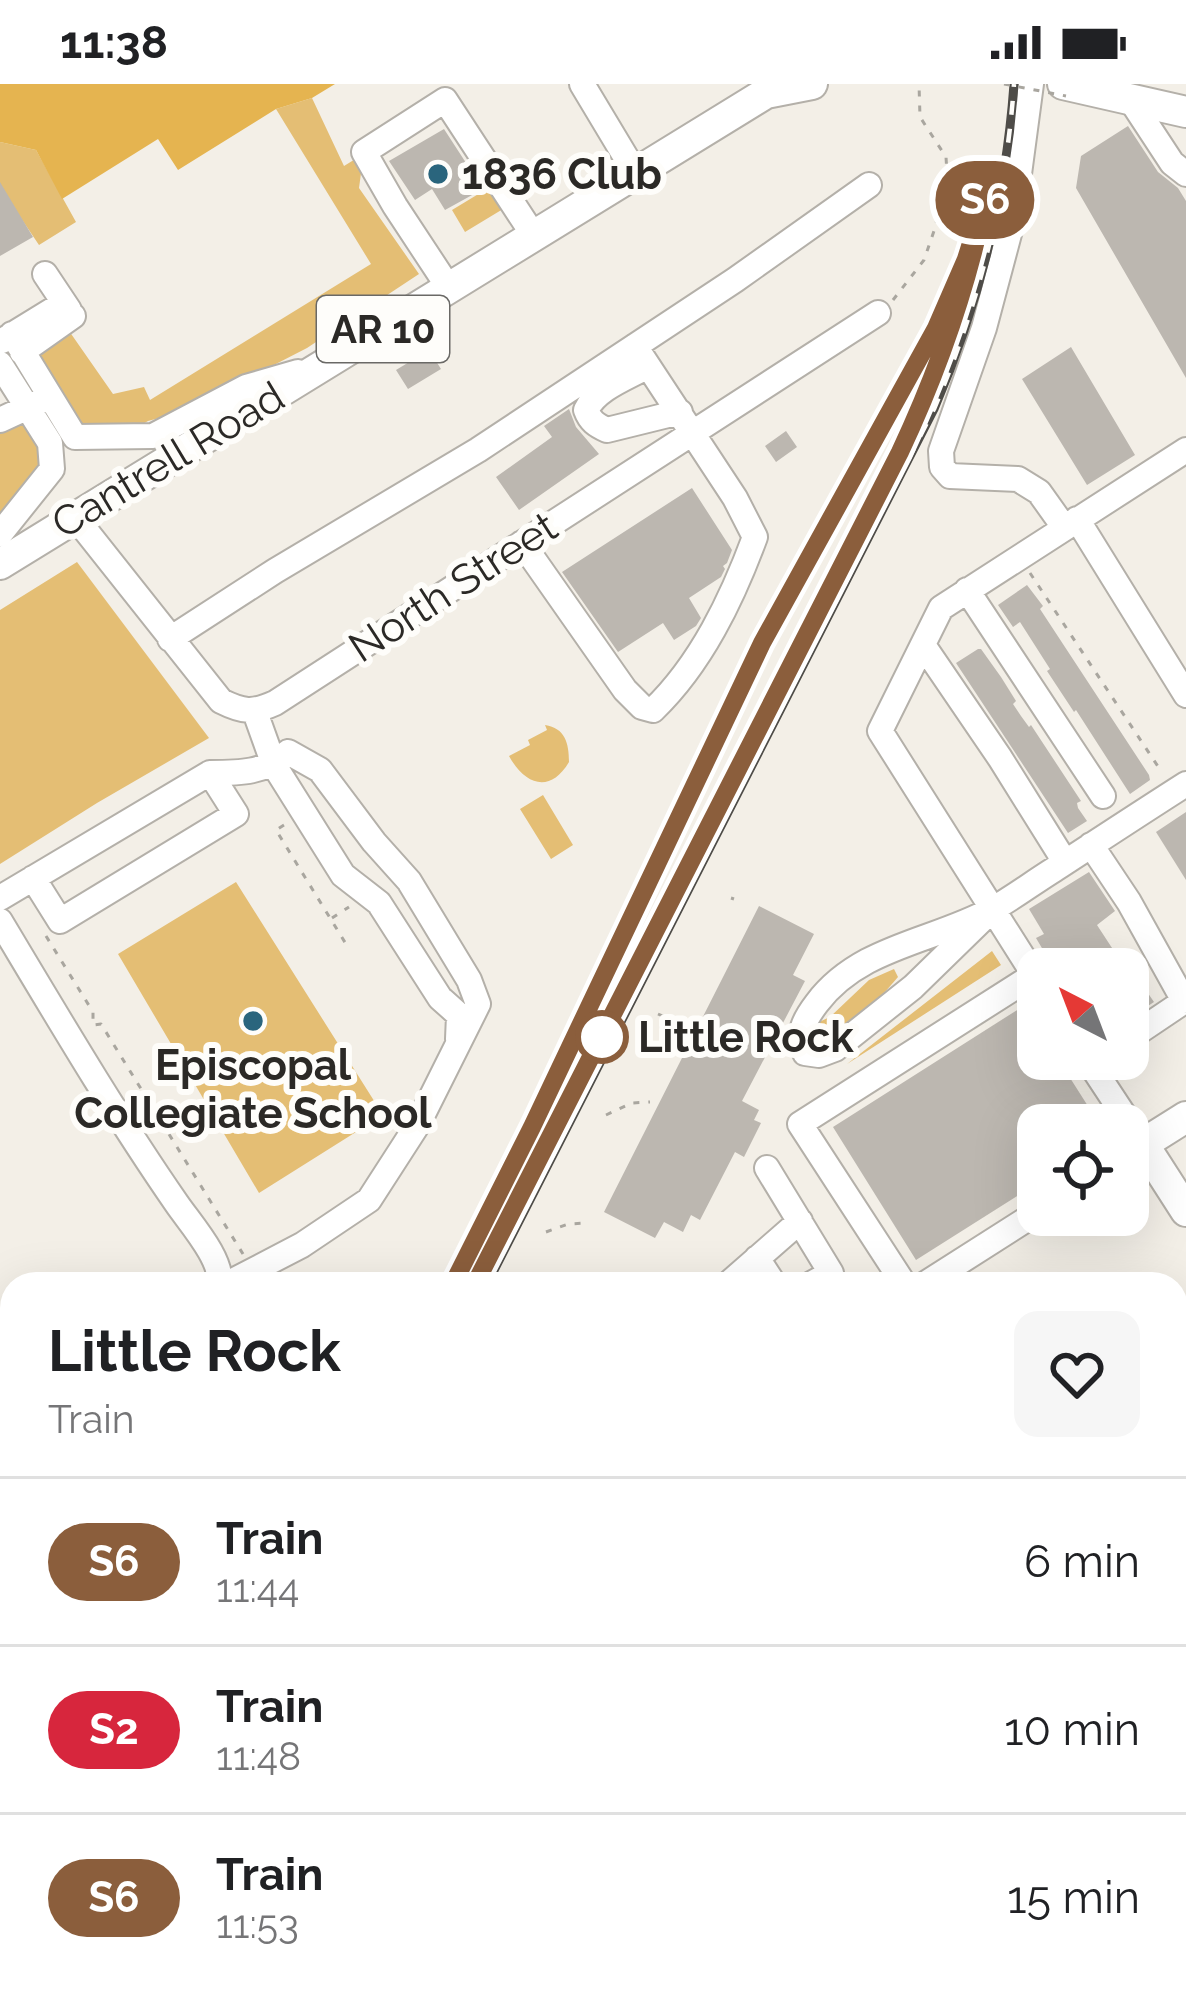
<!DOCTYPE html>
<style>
:root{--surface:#fff;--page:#f6f6f6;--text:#202124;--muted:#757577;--line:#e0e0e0}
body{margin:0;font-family:Raleway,sans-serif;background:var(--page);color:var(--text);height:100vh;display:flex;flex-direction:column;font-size:45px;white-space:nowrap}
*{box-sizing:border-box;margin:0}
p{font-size:39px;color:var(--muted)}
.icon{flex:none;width:66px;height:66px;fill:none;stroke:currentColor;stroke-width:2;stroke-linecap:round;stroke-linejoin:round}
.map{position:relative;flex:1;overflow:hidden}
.panel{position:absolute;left:0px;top:1188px;width:1188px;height:735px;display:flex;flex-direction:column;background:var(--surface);border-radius:36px 36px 0 0;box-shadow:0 12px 48px #0002}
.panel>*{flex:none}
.badge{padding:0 24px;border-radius:39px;font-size:42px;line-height:78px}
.needle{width:78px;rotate:318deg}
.tools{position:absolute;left:1017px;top:864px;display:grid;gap:24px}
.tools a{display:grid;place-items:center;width:132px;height:132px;border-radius:24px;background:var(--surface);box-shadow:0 12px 48px #0002;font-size:60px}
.map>.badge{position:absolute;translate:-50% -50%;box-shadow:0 0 0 6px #fff}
.round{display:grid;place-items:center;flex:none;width:126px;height:126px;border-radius:24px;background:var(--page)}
.headline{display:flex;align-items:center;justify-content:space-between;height:204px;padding:0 48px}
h1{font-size:57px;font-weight:700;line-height:90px}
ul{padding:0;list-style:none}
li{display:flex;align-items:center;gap:36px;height:168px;padding:0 48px;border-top:3px solid var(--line)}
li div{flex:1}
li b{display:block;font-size:45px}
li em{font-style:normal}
li .badge{min-width:132px;font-weight:700;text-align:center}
.status{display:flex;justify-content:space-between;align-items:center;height:84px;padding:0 60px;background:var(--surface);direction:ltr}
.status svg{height:33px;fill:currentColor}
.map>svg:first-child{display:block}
</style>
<div class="status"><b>11:38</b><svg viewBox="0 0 49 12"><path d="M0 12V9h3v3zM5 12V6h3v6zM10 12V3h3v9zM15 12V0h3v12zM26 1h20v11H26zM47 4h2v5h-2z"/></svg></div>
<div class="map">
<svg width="1186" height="1921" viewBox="0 0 1186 1921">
<rect width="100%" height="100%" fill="#f3efe7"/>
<path fill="#e4be74" d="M312 14 344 82 357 74 362 82 359 104 419 190 307 264 185 327 148 337 134 345 75 353 34 269 67 244 113 310 144 303 150 316 371 180 276 25Z
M0 58 36 66 76 138 39 161 0 103Z
M490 103 503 125 465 148 452 126Z
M25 337 32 340 46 383 0 437V349Z
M77 478 209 654 97 719 0 780V526Z
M545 641C565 644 569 659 569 678 550 710 525 701 509 672L530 661 528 656 547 646Z
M543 711 573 761 551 775 520 725Z
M236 798 383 1031 259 1109 118 870Z
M992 867 1001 881 847 980Z
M894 885 898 893C878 917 855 940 825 951L817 946 819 938 830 933 869 896Z
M1176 1482 1186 1496V1680L1176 1687Z
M1176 1799 1186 1811V1921H883L885 1911H1176Z
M625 1911H840L844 1921H622Z"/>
<path fill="#e5b450" d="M0 0H335L312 14 276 25 178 86 158 55 62 115 36 66 0 58Z"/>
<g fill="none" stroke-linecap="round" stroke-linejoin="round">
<path stroke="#b4dff2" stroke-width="4.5" d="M0 1476 12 1477
M119 1911 121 1921"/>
</g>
<path fill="#bcb7b0" d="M1128 42 1158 88 1178 104 1186 117V294L1076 104 1081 72Z
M444 45 483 105 445 126 432 105 415 116 389 77Z
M0 98 33 153 0 172Z
M1071 263 1135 371 1087 401 1022 295Z
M429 266 441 285 408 305 396 286Z
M569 325 576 343 599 370 519 426 496 393 552 353 544 342Z
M786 347 797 363 776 378 765 362Z
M692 404 732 466 727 479 723 482 725 485 721 493 689 514 701 534 696 542 674 556 663 539 618 568 562 488Z
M1027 501 1043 522 1040 525 1149 691 1150 696 1130 710 1076 626 1074 628 1047 587 1050 585 1020 538 1013 543 998 521Z
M978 565H981L1001 593 1016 617 1013 620 1021 632 1029 643 1031 641 1081 717 1077 719 1078 724 1087 737 1068 749 956 579Z
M1186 728V796L1156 748Z
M1089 788 1115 827 1097 841 1114 867 1111 869 1121 885H1068L1057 869 1049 876 1036 854 1044 850 1029 825Z
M759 822 814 850 793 891 805 897 742 1017 759 1026 754 1036 761 1039 744 1073 735 1068 700 1136 691 1131 683 1148 664 1138 655 1154 604 1128Z
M1141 899 1154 918 1128 935V908Z
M1025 921 1038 943V975H1058L1100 1041H1038V1099L916 1176 833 1043Z"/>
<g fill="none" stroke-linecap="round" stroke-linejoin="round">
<defs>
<path id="minor" d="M582 0 636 90
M1031 0 1013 135 984 244 941 367 942 383 950 392 1018 395 1039 408 1064 443
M1130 15 1172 79 1186 90
M45 190 69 226
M449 204 395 122 364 68 445 16 534 152
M12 250 75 353 153 352 246 303 298 288
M2 257 64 219
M22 268 73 232
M0 280 50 359 52 385 0 450
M648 282C627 294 597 304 586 326 590 337 596 341 607 346L680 328
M0 336 41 317
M75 433 221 617C243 628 253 629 275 619L878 229
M1077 435 1186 611
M522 459 625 606 642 623 653 626C701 580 732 515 755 453L735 414 635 262
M967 506 1103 712
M170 555 275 487 478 366 735 196 869 101
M923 561 1000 674 1065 778
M255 628 274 681 343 791 379 819 440 914 459 931 458 955
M1091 761 1129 818 1184 917
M33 794 60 837 236 730 210 689
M0 814 210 689C240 689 265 689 288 668L320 686 374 758 409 797 469 896 478 920 418 1040 369 1116 302 1161 227 1200
M992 826 913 903 835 965 819 971 805 969C797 949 804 936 817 919 860 862 933 858 993 825 1014 813 1034 798 1055 785 1098 757 1142 728 1186 700
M0 837C57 932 114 1029 177 1120 190 1139 224 1177 219 1200
M1038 897 880 647 941 524 1186 366
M1128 955 1186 916
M1087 975 1143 1060 1128 1070
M767 1084 831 1189 811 1200
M757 1174 774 1200
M728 1200 800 1137
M904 1200 800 1040 1034 891
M925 1200 1038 1128
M1176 1246 1186 1239
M0 1285 12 1277
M0 1347 12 1339
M1176 1392 1186 1406
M1176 1710 1186 1703
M1176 1767 1186 1779
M1061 1911 1069 1921
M255 1921 258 1911
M547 1921 568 1911
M622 1921 625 1911
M862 1921 865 1911"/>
<path id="major" d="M1063 0 1186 28
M766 9 812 0
M0 480 766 9 776 0
M1186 1033 1143 1060 1186 1127
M1176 1373 1186 1366
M448 1921 461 1911"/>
</defs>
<use href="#minor" stroke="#b4b0a9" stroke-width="28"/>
<use href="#major" stroke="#b4b0a9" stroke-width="34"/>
<path stroke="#a9a69f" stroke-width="3" stroke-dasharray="6 9" stroke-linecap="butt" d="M893 216 924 176 935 144 947 89 946 73 920 33 919 0
M1030 489 1159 684
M284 741 276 746 346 860
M731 814 734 815
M332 834 349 823
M46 852 93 928V941L101 940 243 1170
M658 930 667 934
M606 1031 632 1019 650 1018
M546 1148 568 1140 587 1139
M0 1708 12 1740
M1177 1798 1186 1809
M66 1911 68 1921
M915 1911 923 1921
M953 1911 961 1921
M1103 1911 1111 1921
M997 1921 1010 1911"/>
<use href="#minor" stroke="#fff" stroke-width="24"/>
<use href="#major" stroke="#fff" stroke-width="30"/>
<defs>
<path id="rail" d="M453 1200 533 1043 762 559 936 245 966 175 986 112
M487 1200 934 325C979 220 1006 114 1014 0
M0 1569 12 1570
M216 1921 219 1911"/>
</defs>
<use href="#rail" stroke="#4e4c48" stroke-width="9"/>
<use href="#rail" stroke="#fefdfa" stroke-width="4.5" stroke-dasharray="14" stroke-linecap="butt"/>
<path stroke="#a9a69f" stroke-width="3" stroke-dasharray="6 9" stroke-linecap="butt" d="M1004 0 1066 12"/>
</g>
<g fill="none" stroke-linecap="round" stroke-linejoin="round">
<defs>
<path id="line" d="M453 1200 532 1043 762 559 936 244 966 175 986 112C968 202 939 285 900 368L475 1200"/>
</defs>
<use href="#line" stroke="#fff" stroke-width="27"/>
<use href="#line" stroke="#8b5e3c" stroke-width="18"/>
</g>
<g fill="#2a657d" stroke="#fefdfa" stroke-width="4.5">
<circle cx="438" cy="90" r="12"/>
<circle cx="253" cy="937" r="12"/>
</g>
<circle fill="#fff" stroke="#8b5e3c" stroke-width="6" cx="602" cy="953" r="24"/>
<g text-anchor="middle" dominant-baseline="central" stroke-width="12" stroke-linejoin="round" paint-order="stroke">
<rect fill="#fefdfa" stroke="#6a6966" stroke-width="3" x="317" y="212" width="132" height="66" rx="9"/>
<g font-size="39" font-weight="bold" fill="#2b2926">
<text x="383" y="245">AR 10</text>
</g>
<g font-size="42" font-weight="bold" fill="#2b2926" stroke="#fefdfa" text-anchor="start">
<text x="462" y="90">1836 Club</text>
<text x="253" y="981" text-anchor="middle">Episcopal<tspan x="253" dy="48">Collegiate School</tspan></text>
</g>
<g font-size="42" fill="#2b2926" stroke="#fefdfa">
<text transform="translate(168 376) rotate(-31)">Cantrell Road</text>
<text transform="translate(453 503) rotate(-33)">North Street</text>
</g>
<g font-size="42" font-weight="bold" fill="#2b2926" stroke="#fefdfa" text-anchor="start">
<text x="638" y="953">Little Rock</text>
</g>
</g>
</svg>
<div class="tools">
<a><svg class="needle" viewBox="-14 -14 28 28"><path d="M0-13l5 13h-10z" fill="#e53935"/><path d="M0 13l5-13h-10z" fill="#757577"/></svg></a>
<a><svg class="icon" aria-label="locate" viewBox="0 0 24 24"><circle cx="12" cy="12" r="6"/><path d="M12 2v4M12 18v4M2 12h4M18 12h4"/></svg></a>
</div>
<b class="badge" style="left:985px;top:116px;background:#8b5e3c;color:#fff">S6</b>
<section class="panel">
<div class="headline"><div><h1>Little Rock</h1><p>Train</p></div><a class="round"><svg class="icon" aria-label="heart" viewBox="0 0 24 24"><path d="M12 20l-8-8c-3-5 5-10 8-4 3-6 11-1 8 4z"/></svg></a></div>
<ul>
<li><span class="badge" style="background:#8b5e3c;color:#fff">S6</span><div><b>Train</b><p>11:44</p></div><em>6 min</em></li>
<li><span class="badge" style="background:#d7263d;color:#fff">S2</span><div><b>Train</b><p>11:48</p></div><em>10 min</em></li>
<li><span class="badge" style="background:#8b5e3c;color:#fff">S6</span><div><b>Train</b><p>11:53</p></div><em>15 min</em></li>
</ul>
</section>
</div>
